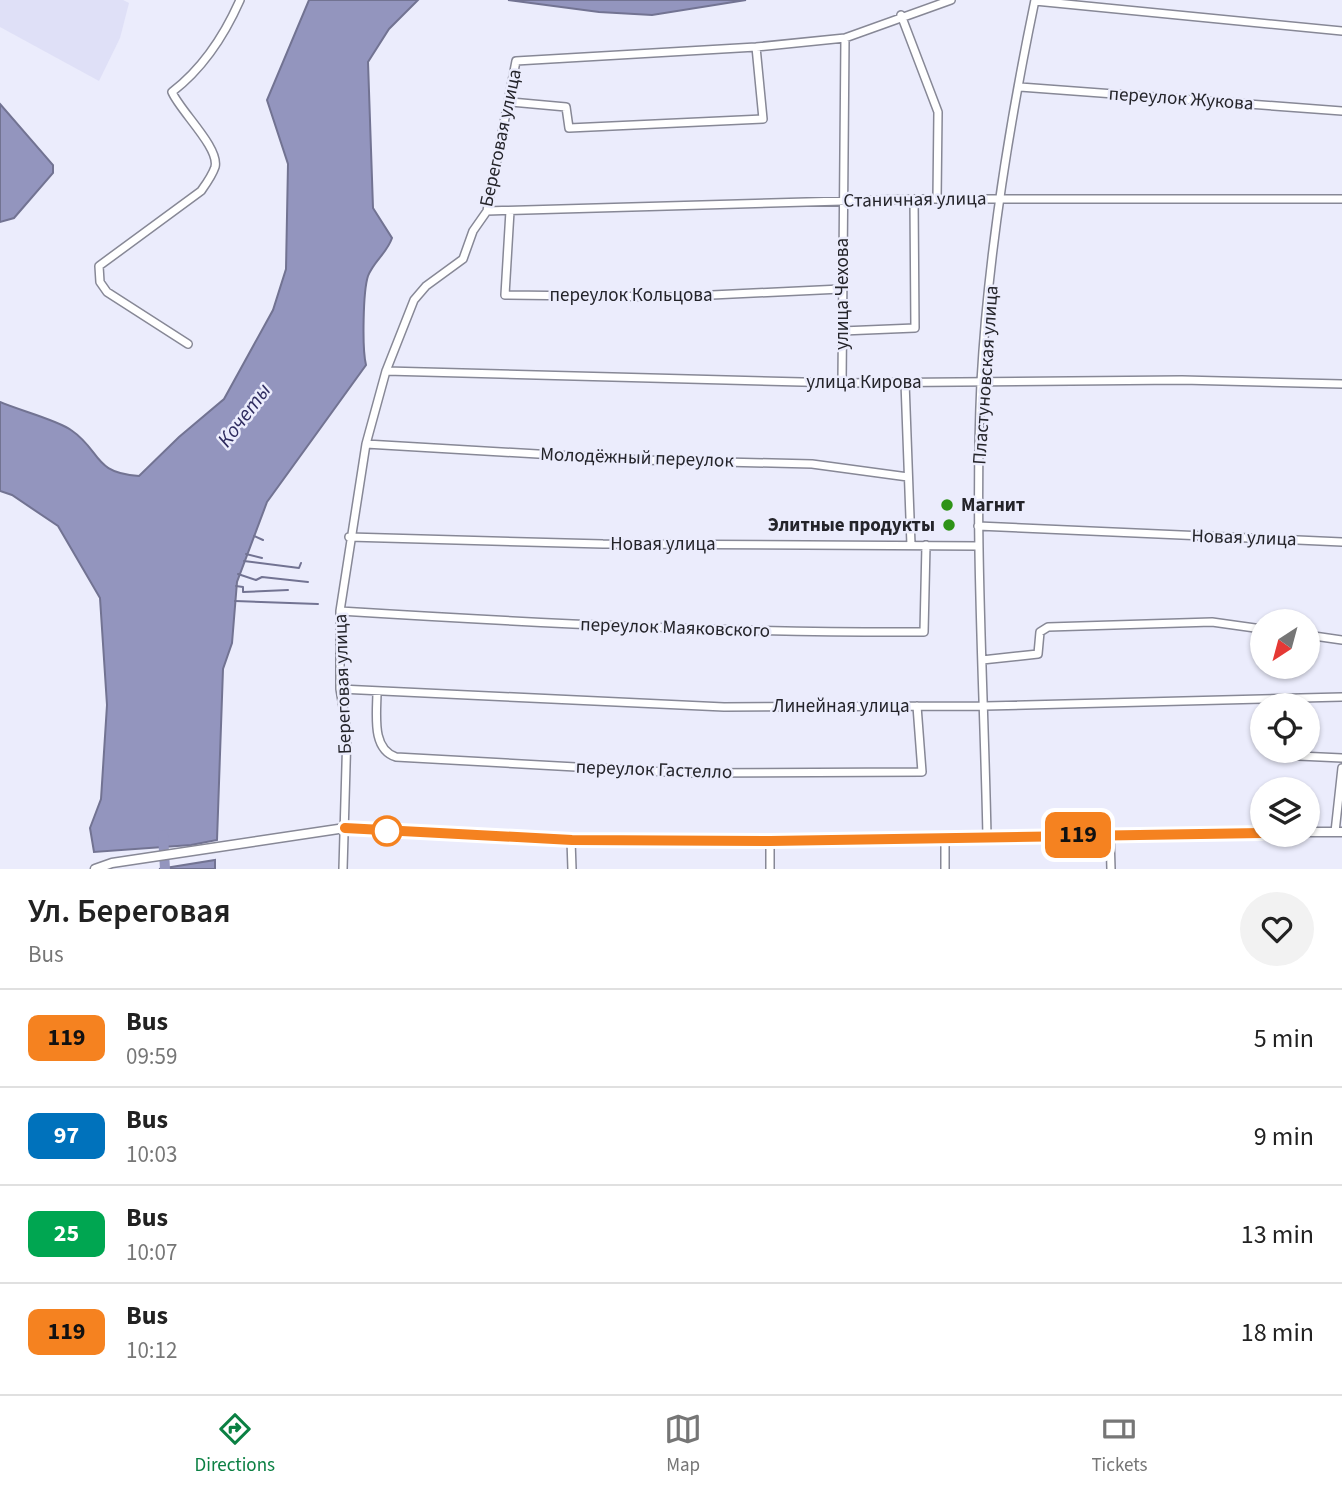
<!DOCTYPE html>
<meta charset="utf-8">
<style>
:root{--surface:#fff;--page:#f2f2f2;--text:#222;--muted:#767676;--line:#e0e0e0;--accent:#0b8043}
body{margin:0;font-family:"Source Sans 3",sans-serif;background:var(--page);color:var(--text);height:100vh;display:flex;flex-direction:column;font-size:26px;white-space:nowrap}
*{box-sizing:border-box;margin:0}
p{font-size:23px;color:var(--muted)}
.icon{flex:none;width:38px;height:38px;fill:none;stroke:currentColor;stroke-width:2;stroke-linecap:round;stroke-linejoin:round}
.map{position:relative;height:869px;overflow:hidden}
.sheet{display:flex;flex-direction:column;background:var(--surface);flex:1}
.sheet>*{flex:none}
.badge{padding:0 14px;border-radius:10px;font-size:24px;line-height:46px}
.needle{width:46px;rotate:216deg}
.buttons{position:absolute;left:1250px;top:609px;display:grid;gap:14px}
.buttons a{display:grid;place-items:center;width:70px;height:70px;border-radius:50%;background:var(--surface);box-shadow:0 2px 5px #0004;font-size:35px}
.map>.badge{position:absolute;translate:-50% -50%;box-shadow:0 0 0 4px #fff}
.round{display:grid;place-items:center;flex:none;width:74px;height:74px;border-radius:37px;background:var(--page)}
.summary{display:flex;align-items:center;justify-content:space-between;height:119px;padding:0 28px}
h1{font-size:33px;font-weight:600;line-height:52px}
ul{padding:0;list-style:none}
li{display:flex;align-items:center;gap:21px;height:98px;padding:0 28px;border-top:2px solid var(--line)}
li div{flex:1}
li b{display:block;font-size:26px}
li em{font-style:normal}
li .badge{min-width:77px;font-weight:700;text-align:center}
.tab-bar{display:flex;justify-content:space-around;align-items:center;height:98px;border-top:2px solid var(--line);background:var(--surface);font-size:19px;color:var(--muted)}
.tab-bar a{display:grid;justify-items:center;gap:4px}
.tab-bar .current{color:var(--accent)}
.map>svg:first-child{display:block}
</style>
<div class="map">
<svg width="1342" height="869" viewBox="0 0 1342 869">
<rect width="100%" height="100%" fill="#ebecfc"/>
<path fill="#dfe0f7" d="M0 0H123L129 3 120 38 99 81 0 27Z"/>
<path fill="#9395be" stroke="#727392" stroke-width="2" d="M309 0H418L389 29 368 62 373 208 392 238C387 253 374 261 368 276 363 291 362 349 366 365L267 502 237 582 232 643 223 669 217 840 191 845 94 852 90 828 101 799 107 705 100 598 58 526 12 495 0 491V402C18 410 57 420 71 430 102 451 92 473 139 476L179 437 224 399 273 310 286 269 288 164 267 100Z
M508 0H746L652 15 599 12Z
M0 104 53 165V173L14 218 0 222Z
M215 860V869H159Z"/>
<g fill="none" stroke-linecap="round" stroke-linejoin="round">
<path stroke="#727392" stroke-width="2" d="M254 536 263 540
M246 554 262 558
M244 561 299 568 301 563
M238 574 256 580 262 577 308 582
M236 586 243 587V592L288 590
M235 601 318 604"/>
<path stroke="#9395be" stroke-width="10" d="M163 835 165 869"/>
<defs>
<path id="minor" d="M1035 1 1342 31
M901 15 938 112 937 199
M1020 87 1342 111
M511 102 566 107 569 128 763 119 756 47
M487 211 914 199H1342
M510 211 505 295 670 297 841 289
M842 331 915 328 914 199
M188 344 107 292 100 282 99 266 201 191C206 184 212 176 215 167 220 148 180 111 172 92 202 69 225 34 240 0
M386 371 842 383 1182 380 1342 384
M905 382 911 545
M842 383 845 38
M366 444 640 460 812 464 908 477
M978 526 1342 542
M349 537 603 544 978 546
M340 611C534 623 729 633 924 632L926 545
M1307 635 1342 640
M982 660 1038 654 1040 632 1048 627 1212 622 1262 629
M340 689 724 707 985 706 1342 697
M377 691C377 714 371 749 396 757L684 773 922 772 917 706
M1299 756 1342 758
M1335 832 1342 768
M1110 835 1111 869
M987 837C984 685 974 534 981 382 988 255 1009 125 1035 0
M571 840 572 869
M770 841V869
M343 869 347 731 340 689V611L366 444 386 371 414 300 426 286 463 259 473 231 487 211 516 61 756 47 845 38 951 0
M945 869V838"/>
<path id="tertiary" d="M1307 832H1342
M95 869 112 863 345 828 571 840 770 841 1262 833"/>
</defs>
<use href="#minor" stroke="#878896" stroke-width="10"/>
<use href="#tertiary" stroke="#878896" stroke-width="11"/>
<use href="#minor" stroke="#fff" stroke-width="7"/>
<use href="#tertiary" stroke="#fff" stroke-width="8"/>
</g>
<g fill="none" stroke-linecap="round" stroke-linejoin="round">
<defs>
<path id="line" d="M345 828 572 840 770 841 1262 833"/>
</defs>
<use href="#line" stroke="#fff" stroke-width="16"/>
<use href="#line" stroke="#f58220" stroke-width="10"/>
</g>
<g fill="#2e9317" stroke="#ebecfc" stroke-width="2.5">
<circle cx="947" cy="505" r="7"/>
<circle cx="949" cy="525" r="7"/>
</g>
<circle fill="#fff" stroke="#f58220" stroke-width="3.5" cx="387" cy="831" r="14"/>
<g text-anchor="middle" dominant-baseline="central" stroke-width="5" stroke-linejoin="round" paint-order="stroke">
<g font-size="19" fill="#24242a" stroke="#ebecfc">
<text transform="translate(1181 99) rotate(4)">переулок Жукова</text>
<text transform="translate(501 138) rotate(-78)">Береговая улица</text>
<text transform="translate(915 200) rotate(-1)">Станичная улица</text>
<text transform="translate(842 294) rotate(-90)">улица Чехова</text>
<text x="631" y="295">переулок Кольцова</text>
<text transform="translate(986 375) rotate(-86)">Пластуновская улица</text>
<text x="864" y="382">улица Кирова</text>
<text transform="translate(637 458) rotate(2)">Молодёжный переулок</text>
<text transform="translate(1244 538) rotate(2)">Новая улица</text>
<text x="663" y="544">Новая улица</text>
<text transform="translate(675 628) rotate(2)">переулок Маяковского</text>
<text transform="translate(343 684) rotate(-92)">Береговая улица</text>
<text x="841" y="706">Линейная улица</text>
<text transform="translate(654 770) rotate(2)">переулок Гастелло</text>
</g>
<g font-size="19" font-weight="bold" fill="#24242a" stroke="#ebecfc" text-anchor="start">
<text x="961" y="505">Магнит</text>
<text x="935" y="525" text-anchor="end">Элитные продукты</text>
</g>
<g font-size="21" font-style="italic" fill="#2e2b5f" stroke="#ebecfc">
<text transform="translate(244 415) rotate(-53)">Кочеты</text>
</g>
</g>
</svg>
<div class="buttons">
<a><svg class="needle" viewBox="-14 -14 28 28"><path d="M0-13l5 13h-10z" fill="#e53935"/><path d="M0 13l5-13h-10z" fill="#767676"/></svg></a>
<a><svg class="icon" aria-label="locate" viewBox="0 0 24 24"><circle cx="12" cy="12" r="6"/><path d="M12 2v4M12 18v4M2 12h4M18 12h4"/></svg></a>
<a><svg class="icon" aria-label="layers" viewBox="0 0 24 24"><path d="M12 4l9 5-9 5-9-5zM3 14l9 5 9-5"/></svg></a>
</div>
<b class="badge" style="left:1078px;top:835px;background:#f58220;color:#111">119</b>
</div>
<section class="sheet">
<div class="summary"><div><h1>Ул. Береговая</h1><p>Bus</p></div><a class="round"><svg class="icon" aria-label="heart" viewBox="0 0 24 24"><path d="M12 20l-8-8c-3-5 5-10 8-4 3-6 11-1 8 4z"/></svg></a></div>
<ul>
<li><span class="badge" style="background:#f58220;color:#111">119</span><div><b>Bus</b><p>09:59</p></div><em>5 min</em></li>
<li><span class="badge" style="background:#0072bc;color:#fff">97</span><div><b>Bus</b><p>10:03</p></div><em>9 min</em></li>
<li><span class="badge" style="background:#00a651;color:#fff">25</span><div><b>Bus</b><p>10:07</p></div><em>13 min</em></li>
<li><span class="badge" style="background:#f58220;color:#111">119</span><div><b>Bus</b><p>10:12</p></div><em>18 min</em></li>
</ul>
</section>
<nav class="tab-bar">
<a class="current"><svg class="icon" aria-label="directions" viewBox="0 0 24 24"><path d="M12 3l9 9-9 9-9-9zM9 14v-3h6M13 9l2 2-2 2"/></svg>Directions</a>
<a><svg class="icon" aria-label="map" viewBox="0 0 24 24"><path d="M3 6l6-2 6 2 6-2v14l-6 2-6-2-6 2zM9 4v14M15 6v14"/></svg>Map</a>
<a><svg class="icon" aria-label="tickets" viewBox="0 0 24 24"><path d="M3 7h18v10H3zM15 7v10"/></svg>Tickets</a>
</nav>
